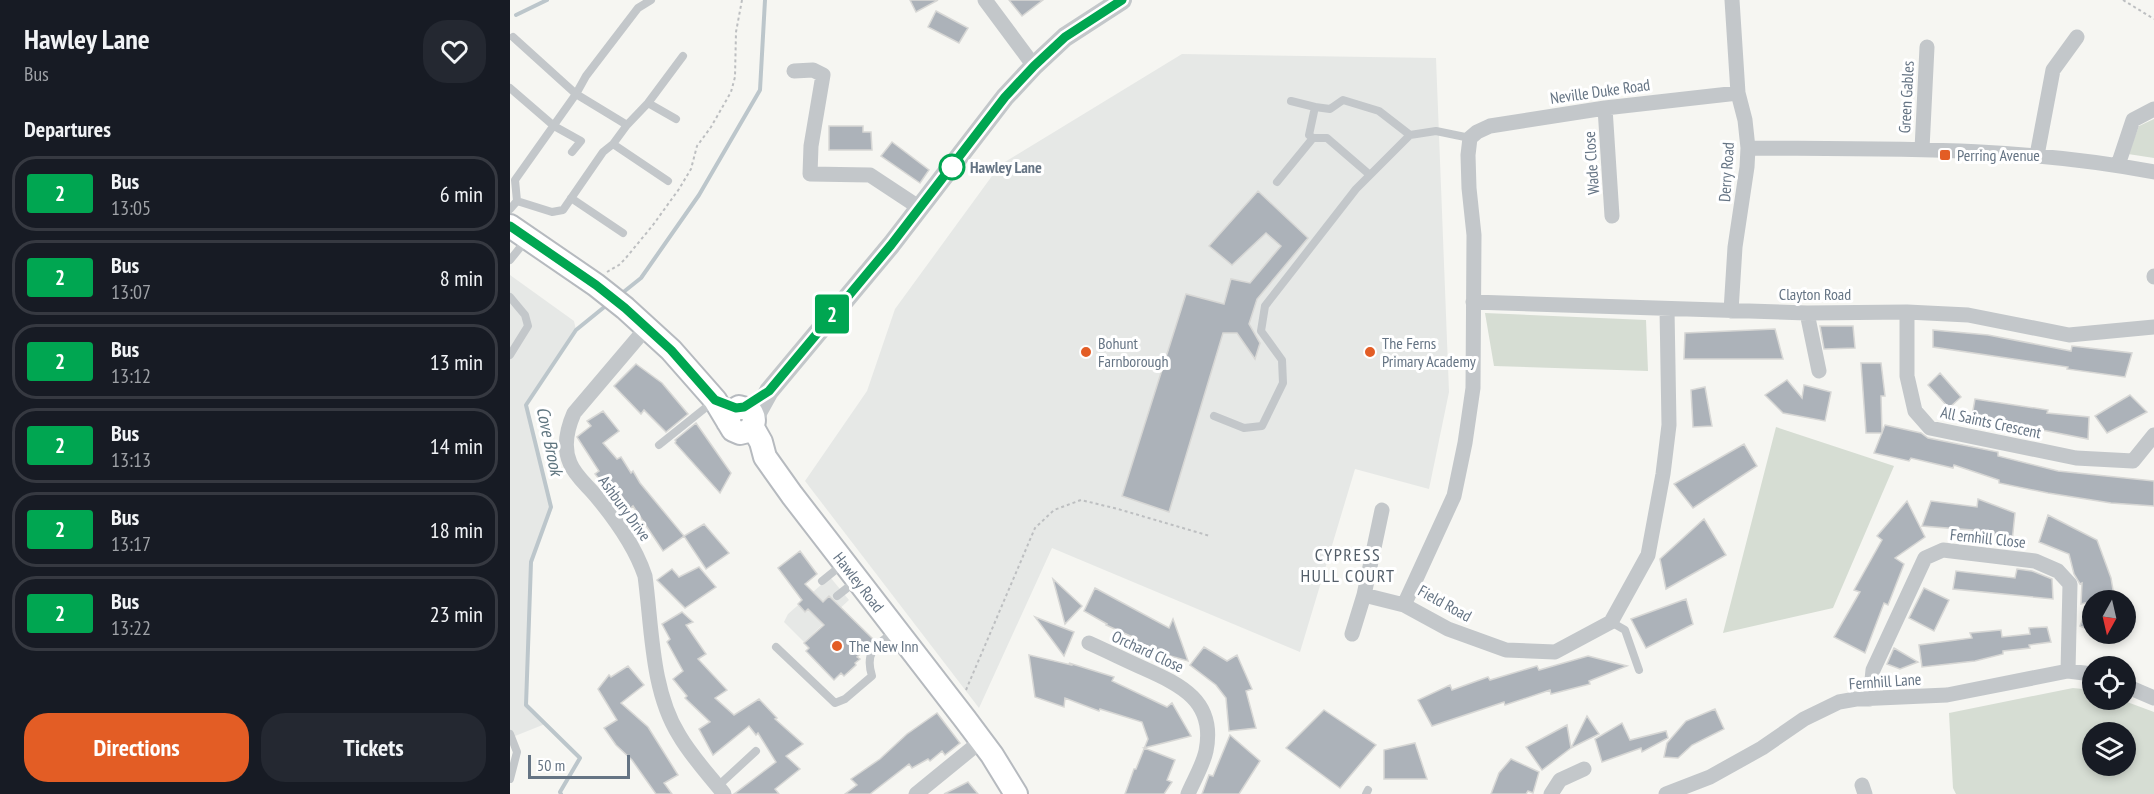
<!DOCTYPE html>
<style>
:root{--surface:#171b24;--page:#242831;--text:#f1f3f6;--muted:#9ea1a6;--line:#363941;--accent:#e35d25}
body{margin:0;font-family:"PT Sans Narrow",sans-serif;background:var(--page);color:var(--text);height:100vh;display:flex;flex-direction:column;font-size:22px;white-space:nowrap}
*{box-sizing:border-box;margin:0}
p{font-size:20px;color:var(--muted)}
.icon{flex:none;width:33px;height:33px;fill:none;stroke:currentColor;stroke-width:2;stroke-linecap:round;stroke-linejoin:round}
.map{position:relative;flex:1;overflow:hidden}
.side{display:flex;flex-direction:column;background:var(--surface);width:510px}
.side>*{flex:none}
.badge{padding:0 12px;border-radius:4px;font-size:21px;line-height:39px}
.needle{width:39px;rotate:188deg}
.fabs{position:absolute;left:1572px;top:590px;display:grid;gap:12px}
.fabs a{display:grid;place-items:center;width:54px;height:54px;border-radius:50%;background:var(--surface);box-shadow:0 3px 9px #0003;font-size:30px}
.scale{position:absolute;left:18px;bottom:15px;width:102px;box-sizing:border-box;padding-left:6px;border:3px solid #657484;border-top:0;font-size:16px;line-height:21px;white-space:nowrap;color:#657484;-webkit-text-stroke:4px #fff;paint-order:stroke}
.map>.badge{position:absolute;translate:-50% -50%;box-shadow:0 0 0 3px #fff}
h2{padding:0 24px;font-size:22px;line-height:54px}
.round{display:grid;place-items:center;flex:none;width:63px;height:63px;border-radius:24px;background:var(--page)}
.headline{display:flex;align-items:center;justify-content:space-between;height:102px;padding:0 24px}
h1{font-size:28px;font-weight:800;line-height:45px}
.action{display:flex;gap:12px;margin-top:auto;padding:12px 24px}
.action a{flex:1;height:69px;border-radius:24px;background:var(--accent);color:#fff;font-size:24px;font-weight:800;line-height:69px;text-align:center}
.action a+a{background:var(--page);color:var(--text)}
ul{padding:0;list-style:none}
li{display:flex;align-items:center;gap:18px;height:75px;margin:0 12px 9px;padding:0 12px;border:3px solid var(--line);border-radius:24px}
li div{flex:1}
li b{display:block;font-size:22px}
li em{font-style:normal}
li .badge{min-width:66px;font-weight:700;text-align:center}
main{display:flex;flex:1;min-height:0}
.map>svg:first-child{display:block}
</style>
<main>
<section class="side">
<div class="headline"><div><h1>Hawley Lane</h1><p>Bus</p></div><a class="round"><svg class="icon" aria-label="heart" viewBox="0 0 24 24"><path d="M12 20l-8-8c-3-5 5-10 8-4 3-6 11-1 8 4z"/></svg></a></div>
<h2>Departures</h2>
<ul>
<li><span class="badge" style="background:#00a651;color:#fff">2</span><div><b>Bus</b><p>13:05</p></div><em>6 min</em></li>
<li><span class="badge" style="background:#00a651;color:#fff">2</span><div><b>Bus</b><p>13:07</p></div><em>8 min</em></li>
<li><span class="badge" style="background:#00a651;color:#fff">2</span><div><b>Bus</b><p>13:12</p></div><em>13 min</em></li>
<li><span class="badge" style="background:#00a651;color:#fff">2</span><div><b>Bus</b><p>13:13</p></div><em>14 min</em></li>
<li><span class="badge" style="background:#00a651;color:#fff">2</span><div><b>Bus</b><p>13:17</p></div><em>18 min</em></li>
<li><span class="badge" style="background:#00a651;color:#fff">2</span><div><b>Bus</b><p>13:22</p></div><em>23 min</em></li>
</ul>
<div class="action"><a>Directions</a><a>Tickets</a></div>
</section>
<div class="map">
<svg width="1644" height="794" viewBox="0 0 1644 794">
<rect width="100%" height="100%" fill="#f6f6f2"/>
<path fill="#e6e8e6" d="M672 54 926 58 939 392 919 489 845 469 790 652 542 548 469 708 295 481 357 391 385 309 490 165Z
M0 275 64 321 66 330 16 405 41 507 21 562 16 705 35 724 0 738Z
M320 577 339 600 294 642 274 622 278 614Z"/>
<path fill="#d6ddd3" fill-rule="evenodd" d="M1644 119V158L1618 154 1629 126Z
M975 313 1136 320 1138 371 984 366Z
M1266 427 1384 466 1323 608 1213 633Z
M1563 688 1582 690V699H1609L1644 712V794H1446L1443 788 1439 713ZM1582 732H1616V765H1582Z"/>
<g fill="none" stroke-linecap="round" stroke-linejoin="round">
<path stroke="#bcc6cb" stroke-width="4" d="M6 15 37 0
M111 294 131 278 189 195 250 90 255 0
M51 794 50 792 70 758 16 705 21 562 41 507 16 405 66 330 98 304"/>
</g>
<path fill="#acb2b9" stroke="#d7d7d5" stroke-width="1.5" d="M400 0H428L406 12Z
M499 0H533L512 16Z
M426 11 458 28 449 43 418 27Z
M319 126H353V132H361L362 150H319Z
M382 142 419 170 410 183 371 156Z
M748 191 798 238 747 299 739 324 750 343 745 359 727 333H713L659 512 612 496 676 294 714 304 721 279 740 283 771 246 756 233 722 265 699 246Z
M1310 326H1343L1345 348 1314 349Z
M1265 329 1273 359H1174L1175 333Z
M1423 330 1478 335 1561 351 1562 346 1622 353 1615 377 1557 369 1558 367 1423 347Z
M1351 363H1371L1375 396H1371L1372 433H1356Z
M126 364 152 383 178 414 156 432 134 410 131 414 104 386Z
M1430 373 1451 397 1439 408 1418 385Z
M1277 380 1292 398 1294 385 1321 392 1315 421 1273 413 1255 395Z
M1195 387 1202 426 1183 427 1181 390Z
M1620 395 1637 412 1597 433 1585 416Z
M1465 399 1538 410 1537 413 1579 417 1578 439 1462 416Z
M93 411 109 431 93 443 107 459 111 457 121 473 123 471 130 483 174 536 153 551 123 506 115 513 105 502 107 501 85 474 89 471 67 437 81 426 77 421Z
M186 423 221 473 210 493 165 443 166 441 165 440Z
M1375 425 1411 433 1418 438 1488 452V456L1548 471 1644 481V506L1601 503 1538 493 1489 483V480L1444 465 1443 468 1401 458 1399 461 1364 453Z
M1234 444 1247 466 1183 508 1164 484Z
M1468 499 1505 513 1502 542 1461 534 1462 530 1412 526 1421 501 1467 507Z
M1397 501 1415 537 1385 558 1394 564 1378 605 1374 603 1355 653 1324 637 1350 592 1344 590 1372 540 1367 536Z
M1538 515 1587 540 1601 578 1604 596 1582 600V631L1570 626 1579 602 1571 604 1572 583 1570 584 1564 574 1559 554 1529 542Z
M1194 519 1216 555 1156 589 1150 559Z
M194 524 219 553 196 569 174 536Z
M290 551 307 574 295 584 313 602 319 596 364 640 347 657 350 659 345 663 346 665 334 676 331 673 324 680 296 651 299 648 294 643 314 625 298 609 295 612 288 604 292 600 268 568Z
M189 567 206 587 175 608 147 580 162 569 169 577Z
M1507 569 1522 571 1542 579 1543 599 1443 589 1446 571 1505 578Z
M543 579 572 606 555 624Z
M585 588 659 628 663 619 678 661 650 653V652L626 642 627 639 596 625 597 624 574 611Z
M1414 588 1439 600 1424 631 1399 618Z
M1176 599 1183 624 1136 648 1121 619Z
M172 612 183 622 176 625 196 654 188 659 217 690 205 698 224 715 249 699 267 718 265 719 293 744 276 756 290 769 265 789 269 794H224L266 762 248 733 246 735 239 726 203 755 189 729 200 722 175 698 177 696 163 679 173 671 157 642 160 639 152 624Z
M525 617 564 632 554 656Z
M1537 627 1541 642 1519 645 1520 648 1493 651V654L1465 661 1412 667 1409 645 1462 638 1460 633 1491 630 1492 637 1520 634 1519 628Z
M694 647 717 661 727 655 742 689 736 691 746 728 719 731 716 698 706 685 680 665Z
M1384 648 1408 662 1390 669 1377 664Z
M519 655 561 665 559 663 604 677 602 681 657 707 662 703 681 736 634 748 665 760 657 780 662 782 654 794H615L624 769H626L638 739 632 722 590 709 589 711 555 698 554 707 525 697Z
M1078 656 1117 666 1079 681 1080 684 1041 694 1040 690 995 705 994 702 922 726 908 700 940 685 942 690 978 677 980 680 1027 666 1029 670Z
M118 666 134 685 111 703 138 727 168 775 154 783 162 794H146L122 760 106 745 94 728 107 720 88 689 99 675 101 677Z
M1205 709 1214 729 1182 745 1168 758 1154 757 1157 743 1176 721Z
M814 710 866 745 830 788 776 748Z
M427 713 450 743 435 755 432 751 420 761 418 759 402 768 399 764 360 794H335L347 785 341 779 370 759 397 734Z
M1077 716 1089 734 1061 748Z
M1112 723 1120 740 1156 731 1158 738 1132 752 1131 748 1092 762 1085 739Z
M1057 725 1061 748 1032 770 1016 747Z
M720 735 750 761 729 794H692L699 775 703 776Z
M905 743 917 779H874V750Z
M1001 759 1029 772 1023 793 1018 791 1016 794H981L989 773Z
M458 782 468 794H434Z"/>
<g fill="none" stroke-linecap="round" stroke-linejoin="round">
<defs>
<path id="secondary" d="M0 226 86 285 115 308 161 350 205 400 223 430 230 433 238 431C245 425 246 418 240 410L229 407 221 412 218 422
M242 426 251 442 255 457 282 495 455 719 482 755 506 794"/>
</defs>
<use href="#secondary" stroke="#b6babf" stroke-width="26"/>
<path stroke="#bdbfc1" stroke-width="2" stroke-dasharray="3 3" stroke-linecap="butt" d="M1613 0 1644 19
M97 272 109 265 115 259 143 225 169 189 181 169 187 146 201 127 221 92 225 77 226 32 232 0
M456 690 525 528 544 510 571 500 608 509 700 536"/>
<path stroke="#c3c7ca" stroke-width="8" d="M3 37 66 94 117 125 103 144 93 152 53 210 42 212 7 201
M0 88 44 126 71 141 62 152
M781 101 805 107
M138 103 166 119
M117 125 138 103 173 56
M803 138 799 135 805 107 820 109 833 100 869 111 900 135
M103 144 158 181
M767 182 803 138H817L860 175
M61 198 113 233
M0 209 7 201 5 180 66 94 76 76 128 8 141 0
M0 260 17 239
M0 297 15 315 18 326 0 355
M704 416 734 428 752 426 773 383 772 360 751 331 755 306 846 189 900 135 926 131 960 138
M149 445 204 401
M312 581 333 564
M327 596 346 581
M1101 622 1115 630 1129 670
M266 647 325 703 335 699 362 676C354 651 367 645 385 631
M0 734 7 752 0 779
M208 786 246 751
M856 794 858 790"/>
<path stroke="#c3c7ca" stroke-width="15" d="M475 0 524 66
M284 71 303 70 313 75 301 146 300 174 360 175 410 208
M1095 108 1102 216
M1238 148C1374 149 1509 146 1644 172
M1412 149 1417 47
M1527 155 1543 70 1567 37
M1608 165 1623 120 1644 109
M1644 276V277
M963 302 1297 313 1397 312 1458 315 1559 335 1644 327
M1157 309 1159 425 1153 474 1138 555 1101 622 1045 652 996 650 938 629 894 605 944 496 955 443 963 388 964 235 959 188 958 155 960 138 967 132 980 126 1095 108 1228 93
M1221 311 1225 247 1237 167 1238 148 1235 120 1228 93 1222 0
M1397 312V376L1405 411 1420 428 1566 458 1623 461 1644 435
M1297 313 1309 371
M137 327 64 413C57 429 53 447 60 463 65 476 78 486 86 496 106 520 125 546 135 576 142 627 141 690 169 735 181 756 199 775 214 794
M854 595 894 605
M842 634 854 595 872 510
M579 643C597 651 615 660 633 668 671 685 706 701 696 751 693 765 684 780 678 794
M1616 686 1644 698
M1360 699 1363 670 1415 558 1433 550 1525 561 1548 571 1560 584 1558 671
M1352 785 1355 794
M406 794 471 741
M1041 794 1050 780 1074 769
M1156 794 1200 777 1252 748 1294 719 1329 702 1346 699 1437 695 1558 671 1582 674"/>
<path stroke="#c3c7ca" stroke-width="20" d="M244 418 259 391 381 245 495 97 524 66 555 37 612 0"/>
<use href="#secondary" stroke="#fff" stroke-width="22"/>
</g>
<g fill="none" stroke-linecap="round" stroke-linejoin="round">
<defs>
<path id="line" d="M0 226 86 285 115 308 161 350 205 400 226 408 234 407 259 391 381 245 495 97 524 66 555 37 612 0"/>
</defs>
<use href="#line" stroke="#fff" stroke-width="14"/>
<use href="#line" stroke="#00a651" stroke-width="9"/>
</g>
<g fill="#e35d25" stroke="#fff" stroke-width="2">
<rect x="1429" y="149" width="12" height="12" rx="3"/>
<circle cx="576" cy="352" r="6"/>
<circle cx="860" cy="352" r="6"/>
<circle cx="327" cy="646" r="6"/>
</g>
<circle fill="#fff" stroke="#00a651" stroke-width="3" cx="442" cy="167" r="12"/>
<g text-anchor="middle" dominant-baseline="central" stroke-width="6" stroke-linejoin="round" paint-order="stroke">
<g font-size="16" fill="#657484" stroke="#fff">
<text transform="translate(1090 91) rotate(-8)">Neville Duke Road</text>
<text transform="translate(1396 97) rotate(-87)">Green Gables</text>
<text transform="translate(1081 163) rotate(-94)">Wade Close</text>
<text transform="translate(1216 172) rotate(-86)">Derry Road</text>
<text x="1305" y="294">Clayton Road</text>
<text transform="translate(1481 422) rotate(12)">All Saints Crescent</text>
<text transform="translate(115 508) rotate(54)">Ashbury Drive</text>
<text transform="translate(1478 538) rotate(6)">Fernhill Close</text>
<text transform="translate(349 582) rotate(52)">Hawley Road</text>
<text transform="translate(935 603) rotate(29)">Field Road</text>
<text transform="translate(638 651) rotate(25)">Orchard Close</text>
<text transform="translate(1375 681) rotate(-4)">Fernhill Lane</text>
</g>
<g font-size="16" fill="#657484" stroke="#fff" text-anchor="start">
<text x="1447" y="155">Perring Avenue</text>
<text x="588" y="343">Bohunt<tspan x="588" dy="18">Farnborough</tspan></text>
<text x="872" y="343">The Ferns<tspan x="872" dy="18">Primary Academy</tspan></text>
<text x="339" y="646">The New Inn</text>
</g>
<g font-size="16" font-weight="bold" fill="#657484" stroke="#fff" text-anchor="start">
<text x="460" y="167">Hawley Lane</text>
</g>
<g font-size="18" font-style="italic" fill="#607680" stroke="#fff">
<text transform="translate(40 441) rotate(78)">Cove Brook</text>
</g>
<g font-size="18" letter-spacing="1.5" fill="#535e69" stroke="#fff">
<text x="838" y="554">CYPRESS<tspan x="838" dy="21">HULL COURT</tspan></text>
</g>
</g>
</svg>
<div class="fabs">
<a><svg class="needle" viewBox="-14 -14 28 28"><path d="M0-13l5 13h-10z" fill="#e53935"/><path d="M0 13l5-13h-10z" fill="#9ea1a6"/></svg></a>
<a><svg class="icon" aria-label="locate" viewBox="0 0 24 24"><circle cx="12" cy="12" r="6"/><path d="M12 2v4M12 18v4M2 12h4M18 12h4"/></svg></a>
<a><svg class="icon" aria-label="layers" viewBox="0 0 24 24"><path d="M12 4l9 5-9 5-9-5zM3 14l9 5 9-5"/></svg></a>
</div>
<div class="scale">50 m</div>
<b class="badge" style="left:322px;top:314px;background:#00a651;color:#fff">2</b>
</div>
</main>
